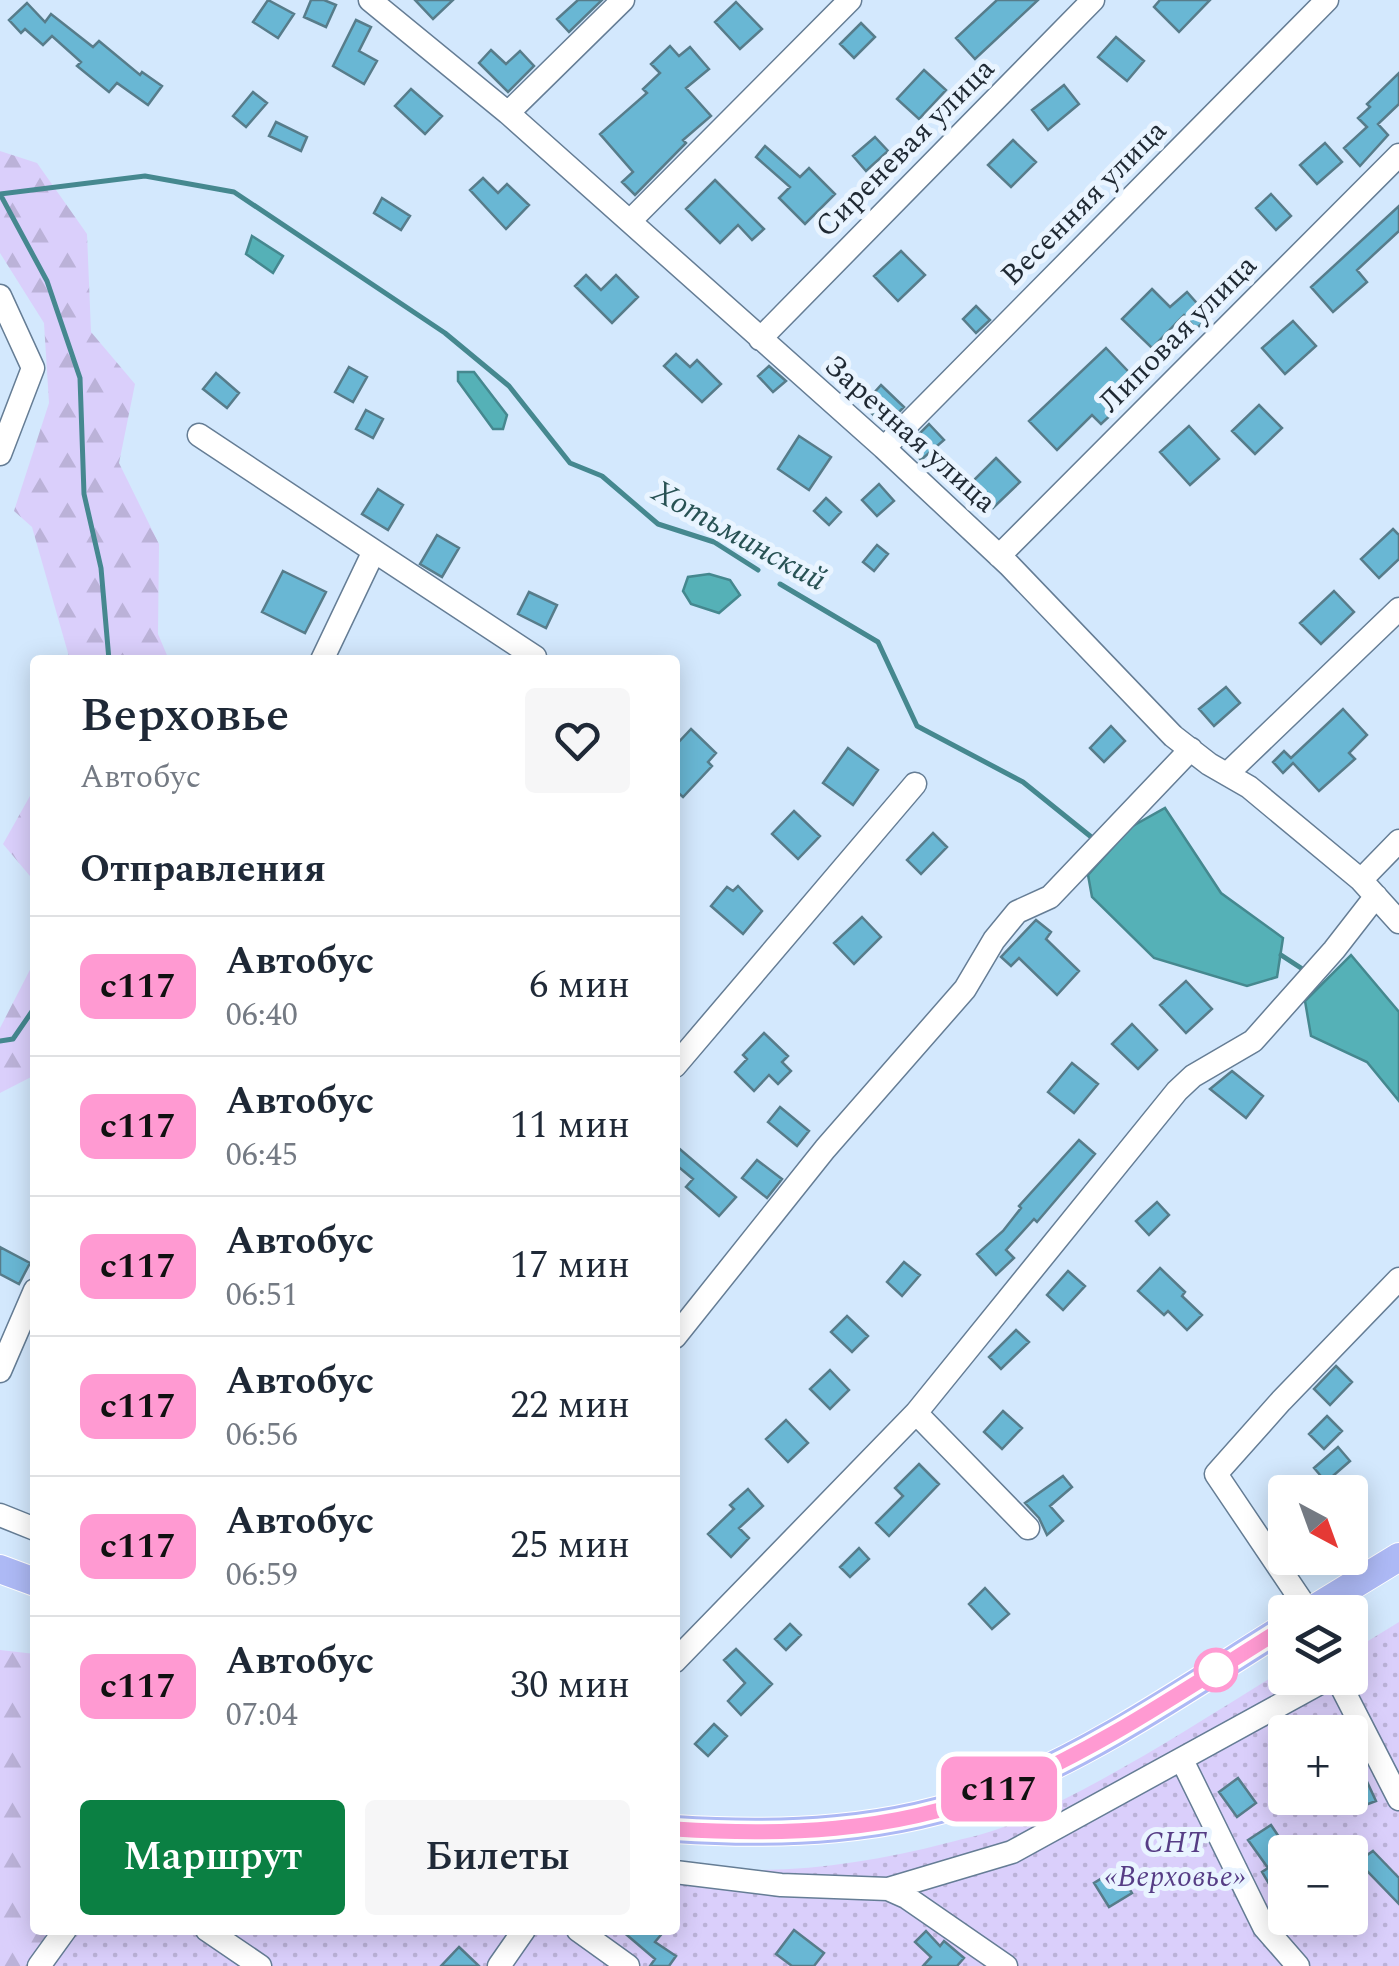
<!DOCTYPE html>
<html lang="ru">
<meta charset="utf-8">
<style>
:root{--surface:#fff;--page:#f6f6f7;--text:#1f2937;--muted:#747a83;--line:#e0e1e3;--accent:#0b8043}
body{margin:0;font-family:Spectral,serif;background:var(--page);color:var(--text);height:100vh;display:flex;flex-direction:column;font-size:38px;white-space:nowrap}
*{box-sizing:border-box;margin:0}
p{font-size:32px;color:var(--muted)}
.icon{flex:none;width:55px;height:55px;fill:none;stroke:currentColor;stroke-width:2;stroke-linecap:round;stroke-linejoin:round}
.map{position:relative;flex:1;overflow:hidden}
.drawer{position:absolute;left:30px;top:655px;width:650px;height:1280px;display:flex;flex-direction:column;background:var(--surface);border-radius:10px;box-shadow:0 5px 25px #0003}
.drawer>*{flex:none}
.badge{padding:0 20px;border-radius:15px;font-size:35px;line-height:65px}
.needle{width:65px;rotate:139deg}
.fabs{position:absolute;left:1268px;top:1475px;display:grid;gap:20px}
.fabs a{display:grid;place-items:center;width:100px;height:100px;border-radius:10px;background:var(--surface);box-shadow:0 5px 25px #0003;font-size:50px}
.map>.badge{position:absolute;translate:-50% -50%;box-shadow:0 0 0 5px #fff}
h2{padding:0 50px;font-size:38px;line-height:90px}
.round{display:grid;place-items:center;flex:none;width:105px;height:105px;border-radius:10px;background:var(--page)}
.headline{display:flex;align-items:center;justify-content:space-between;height:170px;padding:0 50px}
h1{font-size:48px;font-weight:600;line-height:75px}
.button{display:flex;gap:20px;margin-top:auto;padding:20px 50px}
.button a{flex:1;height:115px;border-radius:10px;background:var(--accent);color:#fff;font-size:40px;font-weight:600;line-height:115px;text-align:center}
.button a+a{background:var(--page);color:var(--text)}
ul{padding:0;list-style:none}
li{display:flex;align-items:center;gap:30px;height:140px;padding:0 50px;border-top:2px solid var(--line)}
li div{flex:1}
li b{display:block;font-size:38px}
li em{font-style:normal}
li .badge{min-width:110px;font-weight:700;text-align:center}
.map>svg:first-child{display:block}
</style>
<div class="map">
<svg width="1399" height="1966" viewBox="0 0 1399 1966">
<defs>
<pattern id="forest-firs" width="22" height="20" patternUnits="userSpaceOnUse" patternTransform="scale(2.5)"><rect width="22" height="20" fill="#dacffb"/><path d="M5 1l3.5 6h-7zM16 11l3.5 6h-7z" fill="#bbb2d8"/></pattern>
<pattern id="garden-dots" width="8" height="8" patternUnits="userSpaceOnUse" patternTransform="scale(2.5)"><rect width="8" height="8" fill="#dacffb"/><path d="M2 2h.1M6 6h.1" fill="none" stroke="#bbb2d8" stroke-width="1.8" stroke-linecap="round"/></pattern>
</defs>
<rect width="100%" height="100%" fill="#d3e8fd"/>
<path fill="url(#forest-firs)" d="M0 151 37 163 87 234 91 332 135 384 119 463 159 544 158 634 169 660H70L32 527 14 511 49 403 44 323 0 253Z
M35 787V882L3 844Z
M35 960V1075L0 1093V1028Z
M0 1650 35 1654V1930H52L25 1966H0Z"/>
<path fill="url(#garden-dots)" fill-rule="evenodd" d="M1399 1622V1966H25L52 1930H675V1864C766 1878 858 1866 947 1843 966 1838 987 1834 1006 1826 1104 1785 1194 1725 1285 1669V1678H1350V1652ZM1285 1732H1350V1798H1285ZM1285 1852H1350V1918H1285Z"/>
<path fill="#55b1b7" stroke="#45888f" stroke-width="2.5" d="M252 236 283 256 273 273 246 254Z
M458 372H474L507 415 503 429H493L458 381Z
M709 574 730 580 740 595 719 613 691 604 683 591 688 577Z
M1165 808 1221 893 1283 938 1277 977 1247 986 1154 958 1092 897 1088 875 1131 827Z
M1351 955 1399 1012V1101L1367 1062 1311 1036 1305 1001Z"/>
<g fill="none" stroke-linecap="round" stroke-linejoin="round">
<path stroke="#45888f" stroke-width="5" d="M0 194 145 176 234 192 445 333 509 386 570 463 602 476 658 524 714 542 758 570
M0 194 47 281 80 378 84 494 101 568 109 660
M780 584 878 642 917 726 1023 782 1095 840
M1281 955 1304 970
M0 1041 13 1039 35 1007"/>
</g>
<path fill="#69b7d4" stroke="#577c8a" stroke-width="2.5" d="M268 0 294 14 278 38 253 22Z
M311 0H324L336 5 326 27 304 17Z
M415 0H453L433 19Z
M578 0H602L569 32 557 19Z
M997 0H1038L975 59 956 38Z
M1160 0H1210L1179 32 1154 7Z
M736 2 762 29 740 49 715 22Z
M27 3 45 22 51 14 93 47 99 41 140 75 142 72 162 86 148 105 117 83 109 92 77 66 81 62 52 36 43 45 25 29 21 33 9 20Z
M356 20 371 27 359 51 377 61 364 84 333 66Z
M861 23 875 37 854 58 840 44Z
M1116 37 1144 61 1127 81 1098 57Z
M670 46 679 56 690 47 709 69 686 88 711 116 683 140 686 143 635 195 622 182 633 172 600 134 647 93 643 89 660 73 651 64Z
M491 50 506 64 520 51 534 66 508 92 479 63Z
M924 70 946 90 919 119 897 99Z
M1399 73V104L1378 124 1388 135 1360 166 1344 148 1367 127 1358 118 1370 107 1367 104Z
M1064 85 1079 104 1048 130 1032 110Z
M411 89 442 116 425 134 395 106Z
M253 92 267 103 246 127 233 116Z
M276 122 307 137 301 151 269 136Z
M875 137 888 151 866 171 853 156Z
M1013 140 1036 162 1011 187 988 165Z
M1325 143 1342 162 1317 184 1300 165Z
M765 146 800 177 809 168 835 194 805 224 779 198 790 187 756 157Z
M483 178 498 193 507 184 529 205 506 229 470 190Z
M715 180 764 229 752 240 738 225 720 243 686 209Z
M1271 194 1291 216 1276 230 1256 208Z
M382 198 410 216 401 230 374 213Z
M1399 206V231L1357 270 1367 282 1333 312 1311 287Z
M901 251 925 275 898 301 874 276Z
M586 275 601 290 616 275 638 297 612 323 575 286Z
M1152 289 1170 307 1187 292 1209 317 1196 329 1184 315 1152 348 1122 319Z
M976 306 990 320 976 333 963 319Z
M1293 321 1316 346 1285 374 1262 348Z
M1106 348 1142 386 1101 424 1092 415 1057 450 1029 421Z
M676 354 690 367 697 360 721 384 702 402 664 366Z
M769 366 786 381 773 392 758 376Z
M349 367 367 377 353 402 335 392Z
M216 373 239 393 227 408 203 389Z
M881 385 904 407 885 426 863 405Z
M1259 405 1282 428 1255 454 1232 431Z
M366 410 383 419 373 438 356 429Z
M929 424 944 440 921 460 908 445Z
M1189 426 1219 459 1190 485 1160 452Z
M799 436 831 457 809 490 778 469Z
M996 458 1020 482 993 508 970 484Z
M879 484 894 501 877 516 862 500Z
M378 489 403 505 388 530 362 514Z
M826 498 841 512 829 525 814 511Z
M1393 529 1399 535V559L1379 578 1361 559Z
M437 535 459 548 442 577 420 564Z
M877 545 888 554 874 571 863 562Z
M283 571 326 592 305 633 262 612Z
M1334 591 1354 612 1321 644 1300 623Z
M529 592 557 605 546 628 518 614Z
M1226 687 1240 703 1214 726 1199 709Z
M1343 709 1367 735 1349 753 1355 759 1319 791 1293 763 1283 773 1273 762 1284 751 1291 758Z
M1111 726 1125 741 1104 762 1090 748Z
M691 729 716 753 708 762 712 766 683 797 675 790V746Z
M848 748 878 770 853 805 823 783Z
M794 811 820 836 798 859 772 834Z
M933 833 947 847 921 874 907 860Z
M738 886 762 911 743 934 711 906 727 887 733 891Z
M862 917 881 937 854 964 834 943Z
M1036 920 1051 932 1046 939 1079 971 1057 995 1019 958 1011 966 1001 957Z
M1186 981 1212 1009 1186 1033 1160 1005Z
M1132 1024 1157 1050 1138 1069 1112 1044Z
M764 1033 788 1056 782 1062 791 1071 778 1084 769 1075 754 1091 735 1072 747 1059 743 1055Z
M1072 1063 1098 1084 1074 1113 1048 1092Z
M1232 1071 1263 1096 1246 1118 1210 1089Z
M780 1107 809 1131 797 1146 768 1122Z
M1079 1140 1095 1154 1037 1222 1034 1219 1006 1250 1014 1258 996 1275 977 1254 1003 1231 1021 1208 1019 1206Z
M675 1145 736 1197 719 1216 686 1187 693 1179 675 1164Z
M757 1160 782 1179 767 1198 742 1178Z
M1157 1202 1169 1215 1149 1235 1136 1221Z
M0 1247 30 1263 19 1284 0 1274Z
M904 1262 920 1275 902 1296 887 1282Z
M1160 1268 1185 1292 1182 1296 1202 1315 1187 1330 1168 1311 1164 1315 1138 1291Z
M1068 1271 1085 1286 1063 1310 1047 1295Z
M847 1316 868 1336 852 1352 831 1332Z
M1016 1330 1029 1342 1001 1369 989 1357Z
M1336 1366 1352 1382 1330 1405 1314 1389Z
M830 1370 849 1390 830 1409 810 1389Z
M1003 1411 1022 1428 1002 1449 984 1432Z
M1327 1416 1342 1431 1324 1449 1309 1434Z
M786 1420 808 1443 788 1462 766 1439Z
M1338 1447 1350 1461 1326 1482 1314 1468Z
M919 1464 939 1484 889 1536 876 1523 903 1496 895 1488Z
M1063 1476 1072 1487 1050 1506 1063 1521 1047 1535 1039 1518 1025 1503Z
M748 1489 763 1506 739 1528 749 1538 731 1557 708 1534 734 1509 730 1505Z
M859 1548 869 1559 850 1577 840 1567Z
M985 1588 1009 1614 992 1629 969 1604Z
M790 1624 801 1635 786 1650 775 1639Z
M736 1649 772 1684 741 1715 728 1701 745 1683 724 1660Z
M714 1724 727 1736 708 1756 695 1744Z
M1363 1773 1376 1801 1363 1806 1350 1778Z
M1238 1778 1256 1803 1237 1817 1219 1792Z
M1271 1825 1285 1846V1911L1262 1872 1268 1868 1248 1840Z
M1373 1851 1399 1878V1904L1367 1871 1350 1883V1867Z
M1117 1869 1132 1893 1109 1907 1094 1883Z
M621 1930H665L655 1942 676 1956 669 1966H650L655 1959Z
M794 1930 824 1953 814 1966H792L776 1954Z
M926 1931 940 1946 944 1941 964 1958 957 1966H923L931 1957 915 1942Z
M459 1947 479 1966H441Z"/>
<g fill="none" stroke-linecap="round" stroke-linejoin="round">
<defs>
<path id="minor" d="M370 0 508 113 884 448 1009 565 1173 736 1209 764 1249 787 1361 880 1399 922
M508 113 623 0
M631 220 850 0
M0 296 33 368 0 454
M760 339 1093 0
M199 435 374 551 322 660
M884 448 1327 0
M374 551 535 657 533 660
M999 556 1399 155
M1227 774 1399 609
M1361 880 1399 841
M675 1066 915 784
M675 1337 825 1149 965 989 994 940 1017 912 1050 897 1191 749
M0 1371 35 1290
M916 1413 1028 1528
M0 1515 35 1529
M1309 1612 1216 1474 1281 1401 1399 1279
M675 1661 916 1413 1177 1091 1193 1076 1253 1041 1334 950 1376 896
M1337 1678 1399 1799
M1182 1760 1264 1927 1298 1966
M675 1872 781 1885 888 1889 906 1897 1006 1966
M888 1889 1012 1852 1329 1678
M207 1930 260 1966
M578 1930 628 1966
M39 1966 65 1930
M499 1966 524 1930"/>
<path id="major" d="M0 1569 35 1582
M1309 1612 1399 1557
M675 1829C780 1836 892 1832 992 1793 1094 1753 1192 1685 1285 1627"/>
</defs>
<use href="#minor" stroke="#657d95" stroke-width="25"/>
<use href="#major" stroke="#fff" stroke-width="30"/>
<use href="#minor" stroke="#fff" stroke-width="22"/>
<use href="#major" stroke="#adb9f5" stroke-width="28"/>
</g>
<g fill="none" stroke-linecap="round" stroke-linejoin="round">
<defs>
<path id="line" d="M675 1829C781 1836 892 1832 992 1793 1092 1754 1193 1684 1285 1627"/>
</defs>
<use href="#line" stroke="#fff" stroke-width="22"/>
<use href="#line" stroke="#ff9ad2" stroke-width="15"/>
</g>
<circle fill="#fff" stroke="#ff9ad2" stroke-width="5" cx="1216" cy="1670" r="20"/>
<g text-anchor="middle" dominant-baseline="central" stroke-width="10" stroke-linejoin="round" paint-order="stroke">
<g font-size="30" fill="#1f2933" stroke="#e9f4ff">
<text transform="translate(905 148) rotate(-45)">Сиреневая улица</text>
<text transform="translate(1084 203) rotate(-45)">Весенняя улица</text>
<text transform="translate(1178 334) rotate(-45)">Липовая улица</text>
<text transform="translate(910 434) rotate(42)">Заречная улица</text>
</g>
<g font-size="30" font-style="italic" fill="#563d85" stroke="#e9f4ff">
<text x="1175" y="1843">СНТ<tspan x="1175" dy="34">«Верховье»</tspan></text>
</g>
<g font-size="32" font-style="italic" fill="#285254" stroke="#e9f4ff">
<text transform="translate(739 536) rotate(29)">Хотьминский</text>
</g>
</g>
</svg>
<div class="fabs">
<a><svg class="needle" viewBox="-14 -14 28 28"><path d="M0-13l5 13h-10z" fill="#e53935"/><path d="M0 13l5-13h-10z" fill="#747a83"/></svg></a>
<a><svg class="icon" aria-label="layers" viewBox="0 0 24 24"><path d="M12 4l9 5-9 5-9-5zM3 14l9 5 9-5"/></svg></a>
<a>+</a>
<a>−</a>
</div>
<b class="badge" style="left:999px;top:1789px;background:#ff9ad2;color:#111">с117</b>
<section class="drawer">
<div class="headline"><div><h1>Верховье</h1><p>Автобус</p></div><a class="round"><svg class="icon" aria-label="heart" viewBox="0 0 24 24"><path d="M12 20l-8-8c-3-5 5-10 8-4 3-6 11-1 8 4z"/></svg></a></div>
<h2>Отправления</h2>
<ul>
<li><span class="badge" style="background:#ff9ad2;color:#111">с117</span><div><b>Автобус</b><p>06:40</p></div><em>6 мин</em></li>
<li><span class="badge" style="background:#ff9ad2;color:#111">с117</span><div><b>Автобус</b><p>06:45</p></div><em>11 мин</em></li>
<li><span class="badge" style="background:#ff9ad2;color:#111">с117</span><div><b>Автобус</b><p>06:51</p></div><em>17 мин</em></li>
<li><span class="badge" style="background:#ff9ad2;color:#111">с117</span><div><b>Автобус</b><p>06:56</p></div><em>22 мин</em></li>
<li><span class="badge" style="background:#ff9ad2;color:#111">с117</span><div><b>Автобус</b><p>06:59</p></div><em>25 мин</em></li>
<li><span class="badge" style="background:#ff9ad2;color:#111">с117</span><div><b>Автобус</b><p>07:04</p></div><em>30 мин</em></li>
</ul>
<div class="button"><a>Маршрут</a><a>Билеты</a></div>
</section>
</div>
